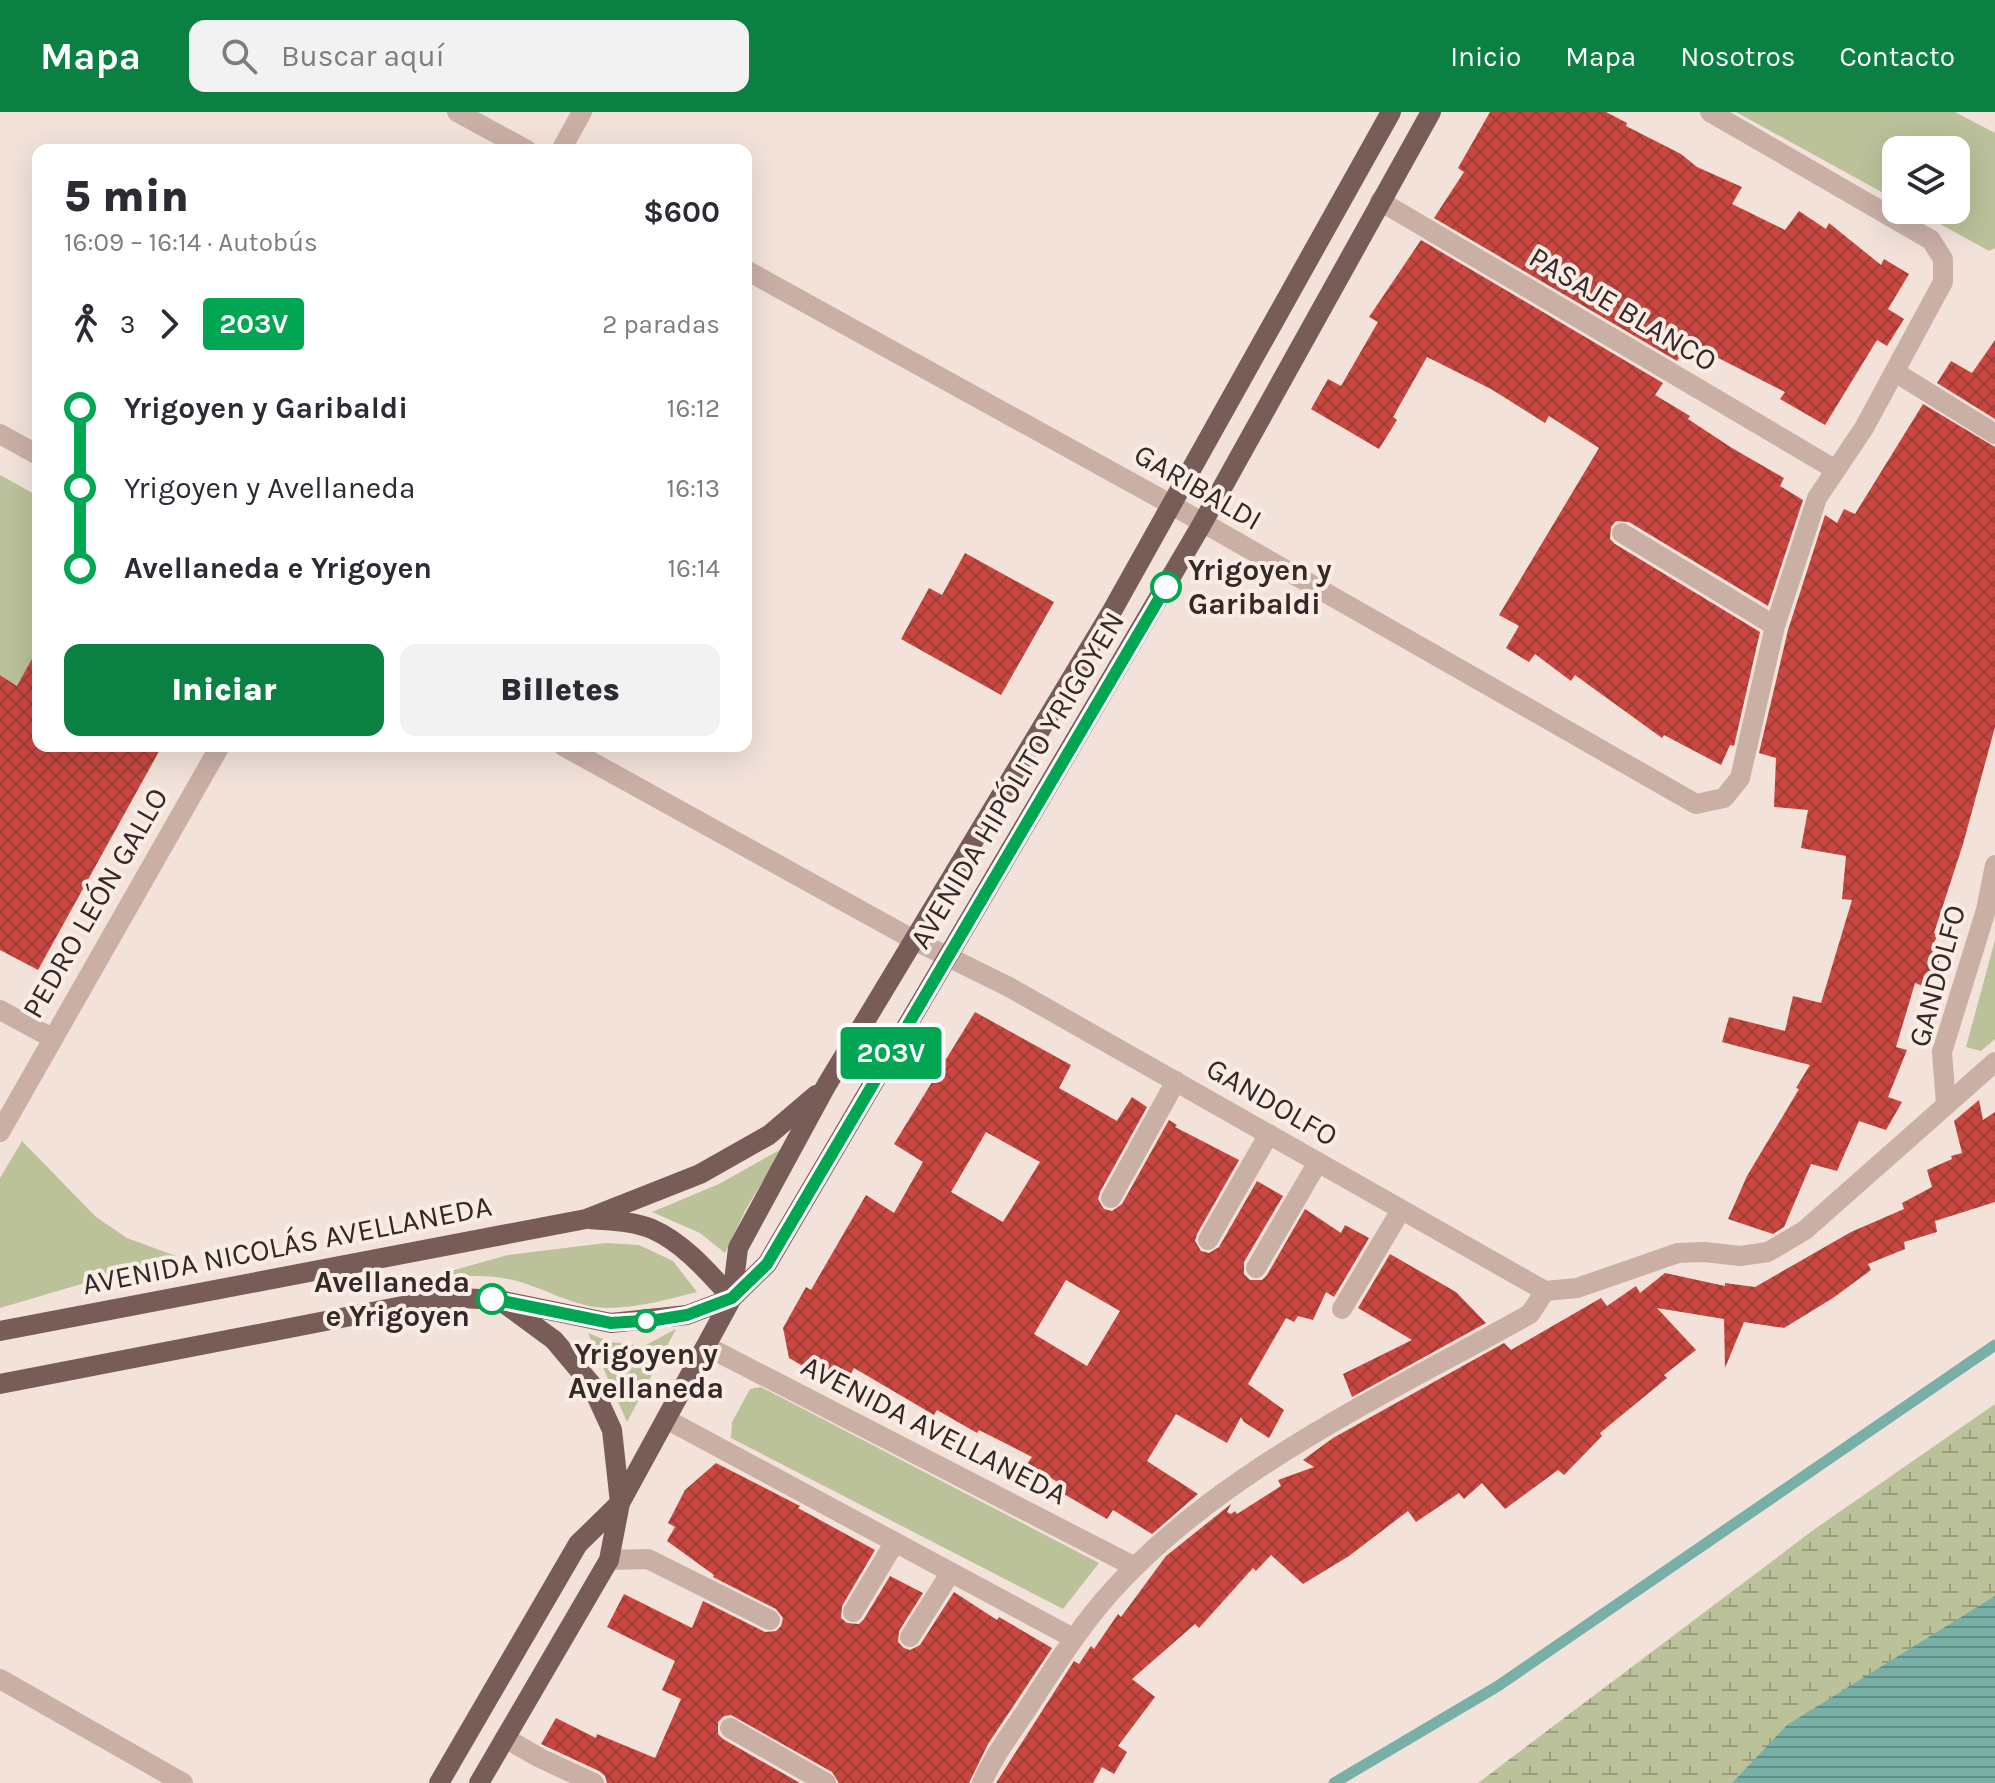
<!DOCTYPE html>
<html lang="es">
<meta charset="utf-8">
<style>
:root{--surface:#fff;--page:#f2f2f3;--text:#2b2b33;--muted:#7c7c81;--accent:#0b8043}
body{margin:0;font-family:Karla,sans-serif;background:var(--page);color:var(--text);height:100vh;display:flex;flex-direction:column;font-size:30px;white-space:nowrap}
*{box-sizing:border-box;margin:0}
p{font-size:26px;color:var(--muted)}
.icon{flex:none;width:44px;height:44px;fill:none;stroke:currentColor;stroke-width:2;stroke-linecap:round;stroke-linejoin:round}
.map{position:relative;flex:1;overflow:hidden}
.drawer{position:absolute;left:32px;top:32px;width:720px;height:608px;display:flex;flex-direction:column;background:var(--surface);border-radius:16px;box-shadow:0 8px 32px #0002}
.drawer>*{flex:none}
.badge{padding:0 16px;border-radius:6px;font-size:28px;line-height:52px}
.buttons{position:absolute;left:1882px;top:24px;display:grid;gap:16px}
.buttons a{display:grid;place-items:center;width:88px;height:88px;border-radius:16px;background:var(--surface);box-shadow:0 8px 32px #0002;font-size:40px}
.map>.badge{position:absolute;translate:-50% -50%;box-shadow:0 0 0 4px #fff}
.legs{display:flex;align-items:center;gap:12px;height:88px;padding:0 32px;font-size:26px}
.legs p{margin-inline-start:auto}
.head{display:flex;align-items:center;justify-content:space-between;height:136px;padding:0 32px}
h1{font-size:44px;font-weight:800;line-height:60px}
.button{display:flex;gap:16px;margin-top:auto;padding:16px 32px}
.button a{flex:1;height:92px;border-radius:16px;background:var(--accent);color:#fff;font-size:32px;font-weight:800;line-height:92px;text-align:center}
.button a+a{background:var(--page);color:var(--text)}
ul{padding:0 32px;list-style:none}
li{display:flex;align-items:center;gap:28px;height:80px;font-size:30px}
li i{display:grid;place-items:center;width:12px;height:100%;margin:0 10px;background:currentColor}
li i::after{content:'';width:20px;height:20px;margin:-10px;border:6px solid;border-radius:50%;background:var(--surface)}
li p{margin-inline-start:auto}
li:first-child i{background:linear-gradient(#0000 50%,currentColor 0)}
li:last-child i{background:linear-gradient(currentColor 50%,#0000 0)}
header{display:flex;align-items:center;gap:48px;box-sizing:border-box;height:112px;padding:0 40px;background:var(--accent);color:#fff}
header strong{font-size:38px}
nav{display:flex;gap:44px;margin-inline-start:auto;font-size:28px}
.search{width:560px;height:72px;background:var(--page);display:flex;align-items:center;gap:20px;box-sizing:border-box;padding:0 28px;border-radius:16px;color:var(--muted);font-size:30px}
.map>svg:first-child{display:block}
</style>
<header>
<strong>Mapa</strong>
<div class="search"><svg class="icon" aria-label="search" viewBox="0 0 24 24"><circle cx="10" cy="10" r="6"/><path d="M15 15l6 6"/></svg>Buscar aquí</div>
<nav><a>Inicio</a><a>Mapa</a><a>Nosotros</a><a>Contacto</a></nav>
</header>
<div class="map">
<svg width="1995" height="1671" viewBox="0 0 1995 1671">
<defs>
<pattern id="wetland-marsh" width="20" height="14" patternUnits="userSpaceOnUse" patternTransform="scale(2)"><rect width="20" height="14" fill="#bbc199"/><path d="M1 5h8M5 5V1M11 12h8M15 12V8" fill="none" stroke="#999d7d"/></pattern>
<pattern id="water-rules" width="6" height="5" patternUnits="userSpaceOnUse" patternTransform="scale(2)"><rect width="6" height="5" fill="#78afa7"/><path d="M0 2.5h6" fill="none" stroke="#638e88"/></pattern>
<pattern id="building-cross-hatch" width="8" height="8" patternUnits="userSpaceOnUse" patternTransform="scale(2)"><rect width="8" height="8" fill="#c84841"/><path d="M0 0l8 8M0 8l8-8" fill="none" stroke="#a33c36"/></pattern>
</defs>
<rect width="100%" height="100%" fill="#f2e2da"/>
<path fill="#bbc199" d="M1736 0H1955L1995 21V136L1989 139 1915 98H1956V38H1896V88Z
M0 363 38 384V569L17 574 0 563Z
M1995 828V927L1981 939 1966 935Z
M22 1029 96 1105 127 1126 176 1144 0 1196V1066Z
M783 1036 746 1097 725 1141 700 1121 652 1100 719 1072Z
M606 1131 639 1133 673 1149 697 1180C668 1187 638 1196 607 1196 573 1195 545 1176 513 1168 483 1161 453 1165 422 1167L508 1143Z
M676 1217 627 1310 588 1221 610 1230 644 1234Z
M761 1275 1099 1451 1063 1497 731 1326 732 1310 750 1277Z"/>
<path fill="url(#wetland-marsh)" d="M1995 1292V1671H1478L1812 1419Z"/>
<path fill="url(#water-rules)" d="M1995 1484V1671H1732L1787 1613Z"/>
<g fill="none" stroke-linecap="round" stroke-linejoin="round">
<path stroke="#78afa7" stroke-width="11" d="M1334 1671 1498 1574 1995 1233"/>
</g>
<path fill="url(#building-cross-hatch)" fill-rule="evenodd" d="M1490 0H1606L1627 11 1626 14 1681 42 1697 55 1742 75 1732 92 1785 118 1799 99 1826 117 1829 111 1881 153 1884 147 1909 162 1888 197 1904 207 1887 234 1877 228 1825 313 1780 287 1785 280 1689 231 1677 249 1434 106 1464 60 1458 56Z
M1421 128 1663 271 1655 283 1690 304 1688 307 1732 336 1784 366 1780 374 1803 388 1768 494 1629 410 1616 409 1611 415 1610 427 1615 432 1760 520 1734 634 1730 633 1721 653 1664 623 1662 626 1575 563 1571 569 1535 542 1529 550 1506 536 1519 514 1499 503 1599 336 1549 304 1545 311 1491 277 1427 245 1393 305 1397 308 1379 337 1311 297 1328 267 1341 274 1378 210 1369 205Z
M1995 228V307L1937 271 1951 249 1972 261Z
M1923 292 1995 335V615L1963 732 1934 821 1938 823 1932 834 1943 838 1930 877 1915 871 1896 935 1907 938 1888 985 1902 990 1886 1018 1859 1009 1837 1059 1811 1052 1784 1115 1773 1122 1728 1107 1747 1064 1799 977 1796 976 1810 953 1722 930 1729 905 1785 919 1793 884 1821 891 1852 788 1842 787 1846 744 1801 736 1808 698 1774 695 1776 646 1759 641 1788 518 1825 403 1837 411 1844 397 1855 402Z
M965 441 1054 490 1001 583 901 527 929 476 942 483Z
M38 536V634H162L38 858 0 838V563L17 574Z
M975 900 1071 953 1059 976 1117 1009 1132 985 1147 995 1100 1080 1098 1087 1104 1097 1112 1099 1122 1092 1169 1008 1177 1013 1175 1015 1239 1048 1197 1122 1195 1129 1201 1139 1209 1141 1219 1135 1257 1069 1283 1084 1244 1150V1162L1250 1168H1262L1267 1163 1305 1097 1341 1121 1345 1113 1369 1126 1334 1185 1326 1180 1313 1208 1298 1204 1294 1210 1286 1206 1248 1272 1284 1298 1269 1326 1244 1310 1241 1305 1227 1331 1176 1302 1147 1349 1198 1382 1152 1422 1113 1398 1107 1407 1062 1381 1066 1375 1027 1352 1032 1345 979 1318 977 1321 937 1298 934 1303 854 1256 847 1269 830 1259 825 1267 789 1246 783 1216 806 1175 811 1178 866 1083 894 1101 923 1050 894 1032ZM986 1020 1040 1050 1003 1110 951 1080ZM1066 1168 1120 1199 1087 1254 1034 1222Z
M1979 988 1983 1008 1995 1000V1090L1935 1109 1937 1120 1904 1130 1905 1137 1868 1152 1871 1158 1833 1186 1784 1216 1744 1210 1725 1256 1724 1207 1657 1196 1696 1238 1664 1263 1667 1266 1600 1321 1602 1324 1564 1363 1558 1358 1505 1397 1482 1371 1464 1387 1459 1381 1416 1410 1408 1399 1349 1444 1303 1472 1271 1443 1256 1459 1253 1456 1199 1516 1195 1512 1132 1567 1155 1585 1118 1634 1127 1640 1114 1662 1102 1655 1093 1671H996L1074 1549 1079 1552 1091 1534 1094 1537 1118 1502 1121 1505 1166 1444 1231 1392 1227 1400 1231 1402 1235 1399 1237 1402 1281 1374 1278 1368 1314 1355 1303 1348 1333 1326 1504 1231 1511 1238 1601 1186 1607 1194 1636 1174 1640 1181 1665 1161 1725 1174V1171L1755 1175 1851 1120 1904 1097 1902 1091 1932 1075 1927 1058 1952 1047 1951 1044 1962 1041 1954 1009Z
M1390 1142 1456 1180 1486 1211 1352 1285 1343 1262 1412 1228 1358 1196Z
M716 1351 800 1394 798 1396 875 1438 842 1494 841 1506 847 1511 859 1512 864 1507 890 1464 923 1481 899 1519 898 1530 904 1536 910 1538 920 1533 954 1480 997 1508 999 1505 1052 1536 988 1632 969 1671H839L832 1660 731 1603 724 1604 718 1610V1622L723 1627 800 1671H607L605 1664 599 1659 541 1632 556 1606 596 1626 597 1622 655 1646 681 1587 662 1578 675 1549 607 1515 624 1482 692 1516 703 1489 765 1520 776 1519 781 1514 783 1506 776 1497 713 1465 714 1463 667 1429 675 1415 668 1411 685 1378Z"/>
<g fill="none" stroke-linecap="round" stroke-linejoin="round">
<path stroke="#caafa5" stroke-width="20" d="M457 0 527 38
M561 38 582 0
M1380 89 1836 358
M746 158 1172 393 1696 692 1724 686 1740 666 1775 514 1817 386 1864 316 1943 170V147L1931 128 1710 0
M1895 260 1995 322
M0 322 38 343
M1622 421 1775 514
M563 634 914 828 1009 875 1545 1179 1577 1176 1678 1141 1704 1140 1740 1144 1768 1140 1805 1118 1995 950
M0 898 52 926
M1946 992 1942 940 1986 798 1995 753
M0 1020 220 634
M1111 1086 1176 969
M1208 1128 1269 1022
M1256 1156 1318 1050
M1342 1197 1401 1098
M706 1234 1135 1455
M666 1307 1073 1526
M609 1448 648 1447 770 1508
M853 1500 895 1430
M910 1525 951 1460
M0 1567 183 1671
M730 1616 826 1671
M505 1626 540 1646 594 1671
M982 1671C994 1642 1016 1615 1033 1588 1055 1554 1077 1520 1103 1489 1213 1361 1385 1283 1530 1202L1545 1179"/>
<path stroke="#785c57" stroke-width="20" d="M590 1107C611 1109 633 1109 652 1117 684 1131 709 1161 732 1186
M732 1186 738 1136 826 974 1112 499 1391 0
M0 1219 586 1107 700 1062 769 1023 816 983
M0 1272 408 1193 461 1186 499 1188 611 1211 687 1203 732 1186
M439 1671 578 1432 620 1391 732 1186 767 1152 1202 412 1431 0
M479 1671 609 1448 620 1391 612 1318 591 1272 554 1228 505 1192"/>
</g>
<g fill="none" stroke-linecap="round" stroke-linejoin="round">
<defs>
<path id="line-1" d="M492 1187 611 1211 656 1208 687 1203 732 1186 767 1152 1166 475"/>
</defs>
<use href="#line-1" stroke="#fff" stroke-width="18"/>
<use href="#line-1" stroke="#00a651" stroke-width="12"/>
</g>
<g fill="#fff" stroke="#00a651" stroke-width="4">
<circle cx="1166" cy="475" r="14"/>
<circle cx="492" cy="1187" r="14"/>
<circle cx="646" cy="1209" r="10"/>
</g>
<g text-anchor="middle" dominant-baseline="central" stroke-width="8" stroke-linejoin="round" paint-order="stroke">
<g font-size="30" fill="#362827" stroke="#f9ede6">
<text transform="translate(1623 197) rotate(31)">PASAJE BLANCO</text>
<text transform="translate(1198 375) rotate(30)">GARIBALDI</text>
<text transform="translate(1017 668) rotate(-59)">AVENIDA HIPÓLITO YRIGOYEN</text>
<text transform="translate(95 791) rotate(-60)">PEDRO LEÓN GALLO</text>
<text transform="translate(1937 864) rotate(-75)">GANDOLFO</text>
<text transform="translate(1272 990) rotate(30)">GANDOLFO</text>
<text transform="translate(287 1133) rotate(-11)">AVENIDA NICOLÁS AVELLANEDA</text>
<text transform="translate(934 1318) rotate(27)">AVENIDA AVELLANEDA</text>
</g>
<g font-size="30" font-weight="bold" fill="#362827" stroke="#f9ede6" text-anchor="start">
<text x="1188" y="458">Yrigoyen y<tspan x="1188" dy="34">Garibaldi</tspan></text>
<text x="470" y="1170" text-anchor="end">Avellaneda<tspan x="470" dy="34">e Yrigoyen</tspan></text>
<text x="646" y="1242" text-anchor="middle">Yrigoyen y<tspan x="646" dy="34">Avellaneda</tspan></text>
</g>
</g>
</svg>
<div class="buttons">
<a><svg class="icon" aria-label="layers" viewBox="0 0 24 24"><path d="M12 4l9 5-9 5-9-5zM3 14l9 5 9-5"/></svg></a>
</div>
<b class="badge" style="left:891px;top:941px;background:#00a651;color:#fff">203V</b>
<section class="drawer">
<div class="head"><div><h1>5 min</h1><p>16:09 – 16:14 · Autobús</p></div><b>$600</b></div>
<div class="legs"><svg class="icon" aria-label="walk" viewBox="0 0 24 24"><circle cx="13" cy="4" r="2"/><path d="M13 8l-2 6 4 7M11 14l-3 7M7 12l3-4h3l4 4"/></svg>3<svg class="icon" aria-label="forward" viewBox="0 0 24 24"><path d="M9 5l7 7-7 7"/></svg><b class="badge" style="background:#00a651;color:#fff">203V</b><p>2 paradas</p></div>
<ul>
<li><i style="color:#00a651"></i><b>Yrigoyen y Garibaldi</b><p>16:12</p></li>
<li><i style="color:#00a651"></i><span>Yrigoyen y Avellaneda</span><p>16:13</p></li>
<li><i style="color:#00a651"></i><b>Avellaneda e Yrigoyen</b><p>16:14</p></li>
</ul>
<div class="button"><a>Iniciar</a><a>Billetes</a></div>
</section>
</div>
